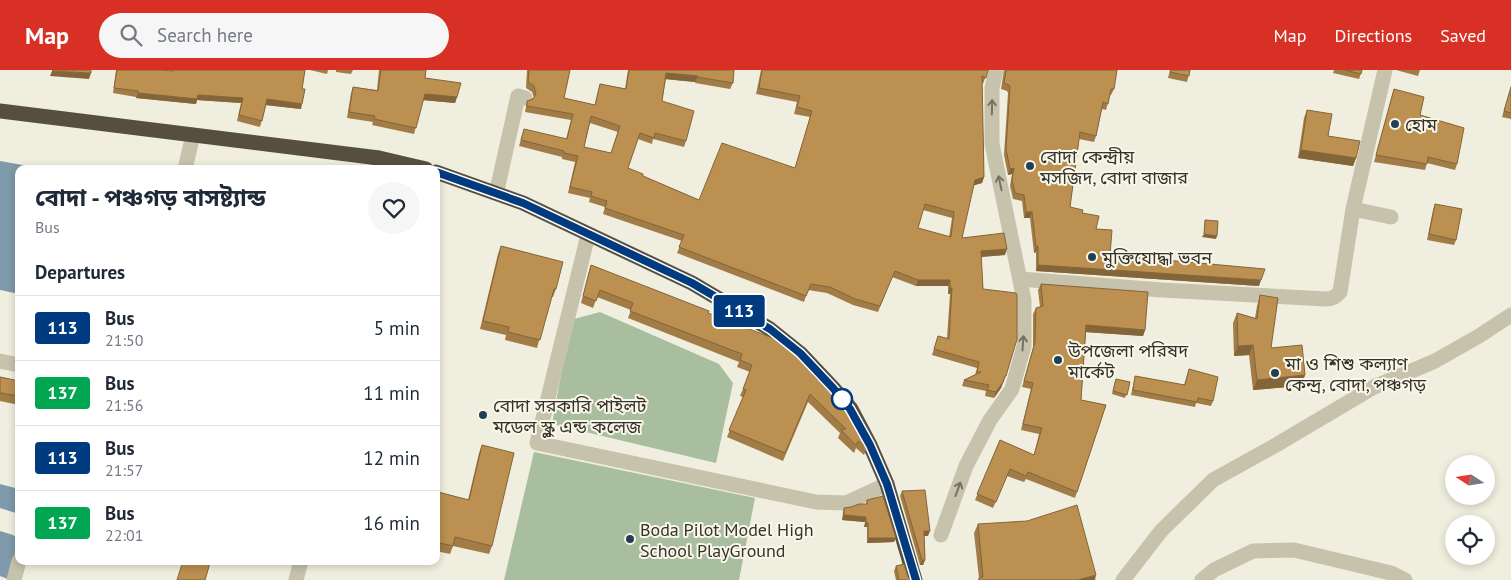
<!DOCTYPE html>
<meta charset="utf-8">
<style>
:root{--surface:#fff;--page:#f6f6f7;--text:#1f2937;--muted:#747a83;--line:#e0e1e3;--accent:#d93025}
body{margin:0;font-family:"PT Sans","Noto Sans Bengali",sans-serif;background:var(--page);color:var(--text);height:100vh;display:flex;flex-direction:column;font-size:19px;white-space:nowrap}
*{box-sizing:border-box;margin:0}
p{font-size:16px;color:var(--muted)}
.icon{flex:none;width:28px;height:28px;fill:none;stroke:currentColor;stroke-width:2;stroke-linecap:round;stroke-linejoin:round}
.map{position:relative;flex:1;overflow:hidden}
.panel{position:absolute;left:15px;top:95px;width:425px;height:400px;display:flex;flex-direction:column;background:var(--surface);border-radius:10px;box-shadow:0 2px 8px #0003}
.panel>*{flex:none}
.badge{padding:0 10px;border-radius:4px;font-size:18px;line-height:32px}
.needle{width:32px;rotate:282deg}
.fabs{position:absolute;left:1445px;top:385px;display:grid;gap:10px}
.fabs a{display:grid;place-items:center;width:50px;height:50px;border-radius:50%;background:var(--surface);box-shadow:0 2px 8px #0003;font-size:25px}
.map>.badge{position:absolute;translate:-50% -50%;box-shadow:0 0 0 2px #fff}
h2{padding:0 20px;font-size:19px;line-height:45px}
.round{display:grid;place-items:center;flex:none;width:52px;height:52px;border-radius:26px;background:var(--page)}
.head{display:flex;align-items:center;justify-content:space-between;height:85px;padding:0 20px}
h1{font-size:24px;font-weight:700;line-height:38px}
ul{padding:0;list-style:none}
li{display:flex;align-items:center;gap:15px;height:65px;padding:0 20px;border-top:1px solid var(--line)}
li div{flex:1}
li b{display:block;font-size:19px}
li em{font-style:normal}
li .badge{min-width:55px;font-weight:700;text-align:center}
header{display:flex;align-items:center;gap:30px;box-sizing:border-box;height:70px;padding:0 25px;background:var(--accent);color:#fff}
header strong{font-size:24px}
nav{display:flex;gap:28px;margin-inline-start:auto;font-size:18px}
.search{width:350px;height:45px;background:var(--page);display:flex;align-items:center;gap:12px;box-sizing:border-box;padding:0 18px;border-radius:28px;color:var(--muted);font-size:19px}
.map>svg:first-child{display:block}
</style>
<header>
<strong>Map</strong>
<div class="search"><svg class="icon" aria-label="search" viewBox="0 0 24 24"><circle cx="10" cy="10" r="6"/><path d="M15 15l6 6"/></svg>Search here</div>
<nav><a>Map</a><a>Directions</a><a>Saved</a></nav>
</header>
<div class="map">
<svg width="1511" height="510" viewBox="0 0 1511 510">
<rect width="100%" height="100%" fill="#f0eede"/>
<path fill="#a9be9f" d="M600 242 719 294 733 313 716 393 552 354 564 289 574 249Z
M534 382 755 428 739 510H504Z"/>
<path fill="#7f9aab" d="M0 91 45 99H19V224L0 220Z
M0 414 19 419V444L0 438Z
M0 461 13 465 19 470 8 509 0 506Z"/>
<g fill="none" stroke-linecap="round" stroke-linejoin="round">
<path stroke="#c7c2ab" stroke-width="15" d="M185 99 193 65
M376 99 379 88
M497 120 518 26 525 28
M1353 139 1391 147
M588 165 537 373 816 432 846 433 887 414
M1020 209 1162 220 1326 229C1332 229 1336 227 1340 222L1353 139 1385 0
M0 291 19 295
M941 465 966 396 990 350 1012 319 1024 276V230L992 74V18L996 0
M14 510 19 491
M296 510 301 491
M1123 510 1161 461 1213 410 1276 375 1374 317 1435 291 1479 266 1511 245
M1202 510 1214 500 1253 481 1294 480 1391 503 1405 510"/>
<path stroke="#564f41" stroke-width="15" d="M0 41 379 88 426 99
M436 102 523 133 692 213 770 259 800 283 833 318 851 339 870 375 887 414 915 510"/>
</g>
<path fill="#a17c46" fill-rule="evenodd" d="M116 0H161L171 1 172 0H305L302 19 301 39 266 35 260 57 237 51 241 33 197 30 196 34 136 28V27L113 23Z
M310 0H328L327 4Z
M336 0H353L351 4 336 2Z
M379 0H426L425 8 457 27 455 33 423 30 414 64 372 55 373 52 347 48 351 23 353 17 377 20Z
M527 0H570L564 28 595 35 600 14 625 19 628 0H734L733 13 730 19 695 13V12L666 9 662 31 686 71 684 77 653 69 652 74 638 69 628 98 643 106 699 130 795 98 810 47 794 44 797 32 756 24 761 0H988L983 14 982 13 984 107 982 113 973 115 962 168 1005 185 981 187 983 219 1006 306 1001 318 994 328 985 326 986 321 962 316 964 310 975 305 977 298 932 285 938 266 947 268 950 224H948V216H916L892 207 878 242 853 235 827 223 808 220 804 232 677 183 682 171 603 144 605 137 589 132 590 128 568 123 575 92 562 89V87L519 76 524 59 566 69 571 50 525 42 527 31 534 28 532 22 526 18ZM590 53 618 62 611 83 584 77ZM923 140 952 148 949 167 918 158Z
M1004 0H1117L1114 19 1111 25H1110L1106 40 1102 39 1096 66 1094 72 1079 69 1070 137 1082 143 1096 159 1110 185 1259 216 1036 201V182L1034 183 1030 148H1024L1022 131 1013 129 1010 116 1012 104 1008 105 1004 85 1008 23 1007 21 1001 19Z
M1170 0H1190L1187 12 1168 8Z
M1334 0H1362L1359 9 1333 3Z
M1396 0H1420L1418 6Z
M1511 16V49L1502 47Z
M1394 19 1420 45 1457 94 1455 100 1427 93 1425 100 1374 92Z
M1307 40 1328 66 1356 88 1353 96 1298 88 1304 48Z
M1435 134 1456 170 1454 175 1427 170 1433 140Z
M501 176 556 219 553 227H551L537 278 505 270 506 265 480 259 498 184Z
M591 195 708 243 814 306 867 377 864 385 856 378 854 383 838 368 840 363 808 332 783 391 727 367 743 327 740 326 750 302 737 297 739 292 628 248 631 240 597 227 593 238 581 233 589 202Z
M1041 214 1145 260 1143 266 1086 262 1081 330 1106 335 1075 428 1026 409 1024 412 1007 406 993 438 975 430 1000 370 1034 385 1039 364 1021 360 1031 319 1022 317 1033 278V244L1036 238 1040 237 1038 220Z
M1260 225 1271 278 1305 305 1301 316 1253 320 1249 285 1234 286 1233 253 1237 243 1255 248 1257 236Z
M1189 299 1213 331 1211 336 1196 333 1195 337 1131 325 1134 311 1135 306 1184 315Z
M0 307 19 311V335L0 331Z
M1115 311 1130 312 1125 328 1112 324Z
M482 375 492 476 489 484 453 476 450 484 436 481V427L438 422 468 430 479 383Z
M902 421 928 466H924L925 490 923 495H920L900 426Z
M867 430 894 472 867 473V457H864L865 452 842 450 843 442 844 438 866 434Z
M978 454 1095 510H978L979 508 974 463Z
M896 496 908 507 911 510H896L894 501Z"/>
<path fill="#836539" d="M52 1 91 3 89 9 50 6Z
M666 3 698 6 695 12 664 9Z
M138 23 198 25 243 28 241 33 197 30 196 34 136 28Z
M425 24 457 27 455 33 422 30Z
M267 29 302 34 301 39 265 35Z
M1301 80 1356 88 1353 96 1298 88Z
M1014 98 1012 104 1008 105 1010 99Z
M984 107 982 113 972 116 975 110Z
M1026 142H1032L1030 148H1024Z
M1204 164 1217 166 1216 169 1202 167Z
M1038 176 1036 182 1034 183 1036 177Z
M1007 179 1005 185 979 187 981 181Z
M1038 195 1261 210 1259 216 1036 201Z
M918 210H950L948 216H916Z
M950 218H952L950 224H948Z
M1086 255 1145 260 1143 266 1084 262Z
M1253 275 1249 285 1234 286 1238 276Z
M1305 305 1301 316 1253 320 1257 310Z
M1003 312 1001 318 994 328 996 322Z
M844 445 866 447 865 452 842 450Z
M866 452 868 453 867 457H864Z
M924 461H930L928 466H922Z
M868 468H896L894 472 867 473Z
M922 490H925L923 495H920Z
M1096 505 1095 510H1078Z"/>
<path fill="#bb9051" stroke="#836539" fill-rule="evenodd" d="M53 0H91V3L52 1Z
M117 0H161L173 1V0H305L302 19H305L302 34 267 29 262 51 239 45 243 28 198 25 197 29 138 23V21L114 18Z
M381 0H426L425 8 461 13 457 27 425 24 416 58 374 49 375 46 349 42 353 17 378 21Z
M529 0H570L564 28 595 35 600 14 626 19 629 0H734L733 13 697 7 698 6 666 3 662 31 694 41 686 71 655 63 654 68 640 63 628 98 643 104V106L699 130 722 73 795 98 812 41 797 37 800 26 759 18 762 0H988L986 8 982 6 984 107 975 110 962 168 1004 163 1007 179 981 181 983 219 1016 223 1017 225V269L1006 306H1005L1003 312 996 322 987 320 989 315 964 310 981 302H977L979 292 934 279 938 266 949 269 952 218H950V210H918L895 201 880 236 855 229 830 217 811 214 806 226 679 177 684 165 605 138 607 131 591 126 592 122 570 117 578 86 564 83V81L521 70 524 59 567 69 573 44 527 36V31L533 29 536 24 534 16 528 12ZM591 46 620 56 611 83 584 77ZM925 134 954 142 951 167 918 158Z
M1006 0H1117L1114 19H1111L1108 34 1103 32 1096 66 1080 62 1070 137 1083 140 1082 143 1099 146 1096 159 1112 160 1110 185 1265 199 1261 210 1038 195V176L1036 177 1032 142H1026L1024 125 1015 123 1012 110 1014 98 1010 99 1006 79 1010 17 1009 15 1004 13Z
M1171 0H1190L1189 6 1170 2Z
M1345 0H1362L1361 4Z
M1511 17V43L1504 41Z
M1394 19 1424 27 1420 45 1464 58 1457 94 1428 87 1427 94 1376 85Z
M1307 40 1332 44 1328 66 1360 71 1356 88 1301 80Z
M1435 134 1462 139 1456 170 1429 164Z
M1205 150 1218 151 1217 166 1204 164Z
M501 176 563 192 556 219H554L540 270 508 262 509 257 483 251Z
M591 195 709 241 708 243 783 272 796 283 815 303 814 306 846 338 867 377 858 371 856 375 841 360 846 359 810 324 785 383 729 360 746 320 743 319 752 295 740 290 742 284 630 241 633 233 600 220 596 231 583 226Z
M1041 214 1148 222 1145 260 1086 255 1081 330 1106 335 1077 422 1028 402 1026 406 1010 399 996 432 977 424 1000 370 1034 385 1042 358 1023 354 1033 313 1024 311 1035 272 1036 238 1043 236Z
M1260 225 1278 228 1271 278 1302 275 1305 305 1257 310 1253 275 1238 276 1237 243 1257 249Z
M1189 299 1218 307 1213 331 1198 328 1197 332 1133 320 1135 306 1185 315Z
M0 307 19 311V326L0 323Z
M1116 309 1130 312 1127 325 1113 321Z
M482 375 514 383 492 476 455 467 453 476 436 472V430L438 422 469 430Z
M925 420 930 461H924L925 490H922L902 421Z
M883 426 896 468H868V453L866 452V447L844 445V438L851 437 859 434H867V430Z
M1077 435 1096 505 1078 510H979V508L983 507 978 454 1027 451Z
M183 491H204L210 493 205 510H177Z
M904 494 908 507 911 510H899L896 496Z"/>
<defs><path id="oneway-shaft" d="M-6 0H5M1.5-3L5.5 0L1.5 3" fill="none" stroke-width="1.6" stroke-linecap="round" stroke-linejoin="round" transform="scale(1.25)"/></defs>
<g stroke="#777364">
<use href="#oneway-shaft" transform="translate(992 37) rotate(-89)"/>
<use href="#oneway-shaft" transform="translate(1000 113) rotate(-102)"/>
<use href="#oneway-shaft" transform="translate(1023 273) rotate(-86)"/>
<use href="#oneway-shaft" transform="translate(958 419) rotate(-70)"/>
</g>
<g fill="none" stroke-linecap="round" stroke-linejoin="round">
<defs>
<path id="line" d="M436 102 523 133 692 213 770 259 800 283 833 318 850 339 870 375 887 414 916 510"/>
</defs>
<use href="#line" stroke="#fff" stroke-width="11"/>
<use href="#line" stroke="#003b80" stroke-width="8"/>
</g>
<g fill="#233f53" stroke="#f8f7ea" stroke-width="2">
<circle cx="1395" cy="54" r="5"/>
<circle cx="1030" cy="96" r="5"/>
<circle cx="1092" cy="187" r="5"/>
<circle cx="1058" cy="290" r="5"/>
<circle cx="1275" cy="303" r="5"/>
<circle cx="483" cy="345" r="5"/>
<circle cx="630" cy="469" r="5"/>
</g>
<circle fill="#fff" stroke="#003b80" stroke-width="2.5" cx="842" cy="329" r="10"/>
<g text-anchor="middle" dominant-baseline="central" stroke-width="4" stroke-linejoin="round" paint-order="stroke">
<g font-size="18" fill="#363229" stroke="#f8f7ea" text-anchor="start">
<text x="1405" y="54">হোম</text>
<text x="1040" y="86">বোদা কেন্দ্রীয়<tspan x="1040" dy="21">মসজিদ, বোদা বাজার</tspan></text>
<text x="1102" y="187">মুক্তিযোদ্ধা ভবন</text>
<text x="1068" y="280">উপজেলা পরিষদ<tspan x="1068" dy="21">মার্কেট</tspan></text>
<text x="1285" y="293">মা ও শিশু কল্যাণ<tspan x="1285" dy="21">কেন্দ্র, বোদা, পঞ্চগড়</tspan></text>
<text x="493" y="335">বোদা সরকারি পাইলট<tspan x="493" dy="21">মডেল স্কুল এন্ড কলেজ</tspan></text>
<text x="640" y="459">Boda Pilot Model High<tspan x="640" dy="21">School PlayGround</tspan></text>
</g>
</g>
</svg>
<div class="fabs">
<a><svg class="needle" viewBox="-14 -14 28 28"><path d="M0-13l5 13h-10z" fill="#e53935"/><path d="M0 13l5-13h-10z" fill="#747a83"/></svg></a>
<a><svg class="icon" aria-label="locate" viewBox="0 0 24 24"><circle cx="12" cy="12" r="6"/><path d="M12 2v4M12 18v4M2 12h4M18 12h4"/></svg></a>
</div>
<b class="badge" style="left:739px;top:241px;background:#003b80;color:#fff">113</b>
<section class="panel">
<div class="head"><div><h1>বোদা - পঞ্চগড় বাসষ্ট্যান্ড</h1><p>Bus</p></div><a class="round"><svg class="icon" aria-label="heart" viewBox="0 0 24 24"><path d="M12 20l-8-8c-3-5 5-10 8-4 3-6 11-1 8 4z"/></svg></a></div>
<h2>Departures</h2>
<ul>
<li><span class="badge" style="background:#003b80;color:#fff">113</span><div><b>Bus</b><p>21:50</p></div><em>5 min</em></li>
<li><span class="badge" style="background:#00a651;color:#fff">137</span><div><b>Bus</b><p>21:56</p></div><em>11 min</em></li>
<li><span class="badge" style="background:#003b80;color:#fff">113</span><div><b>Bus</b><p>21:57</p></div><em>12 min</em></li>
<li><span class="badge" style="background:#00a651;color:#fff">137</span><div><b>Bus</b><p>22:01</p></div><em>16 min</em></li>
</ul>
</section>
</div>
